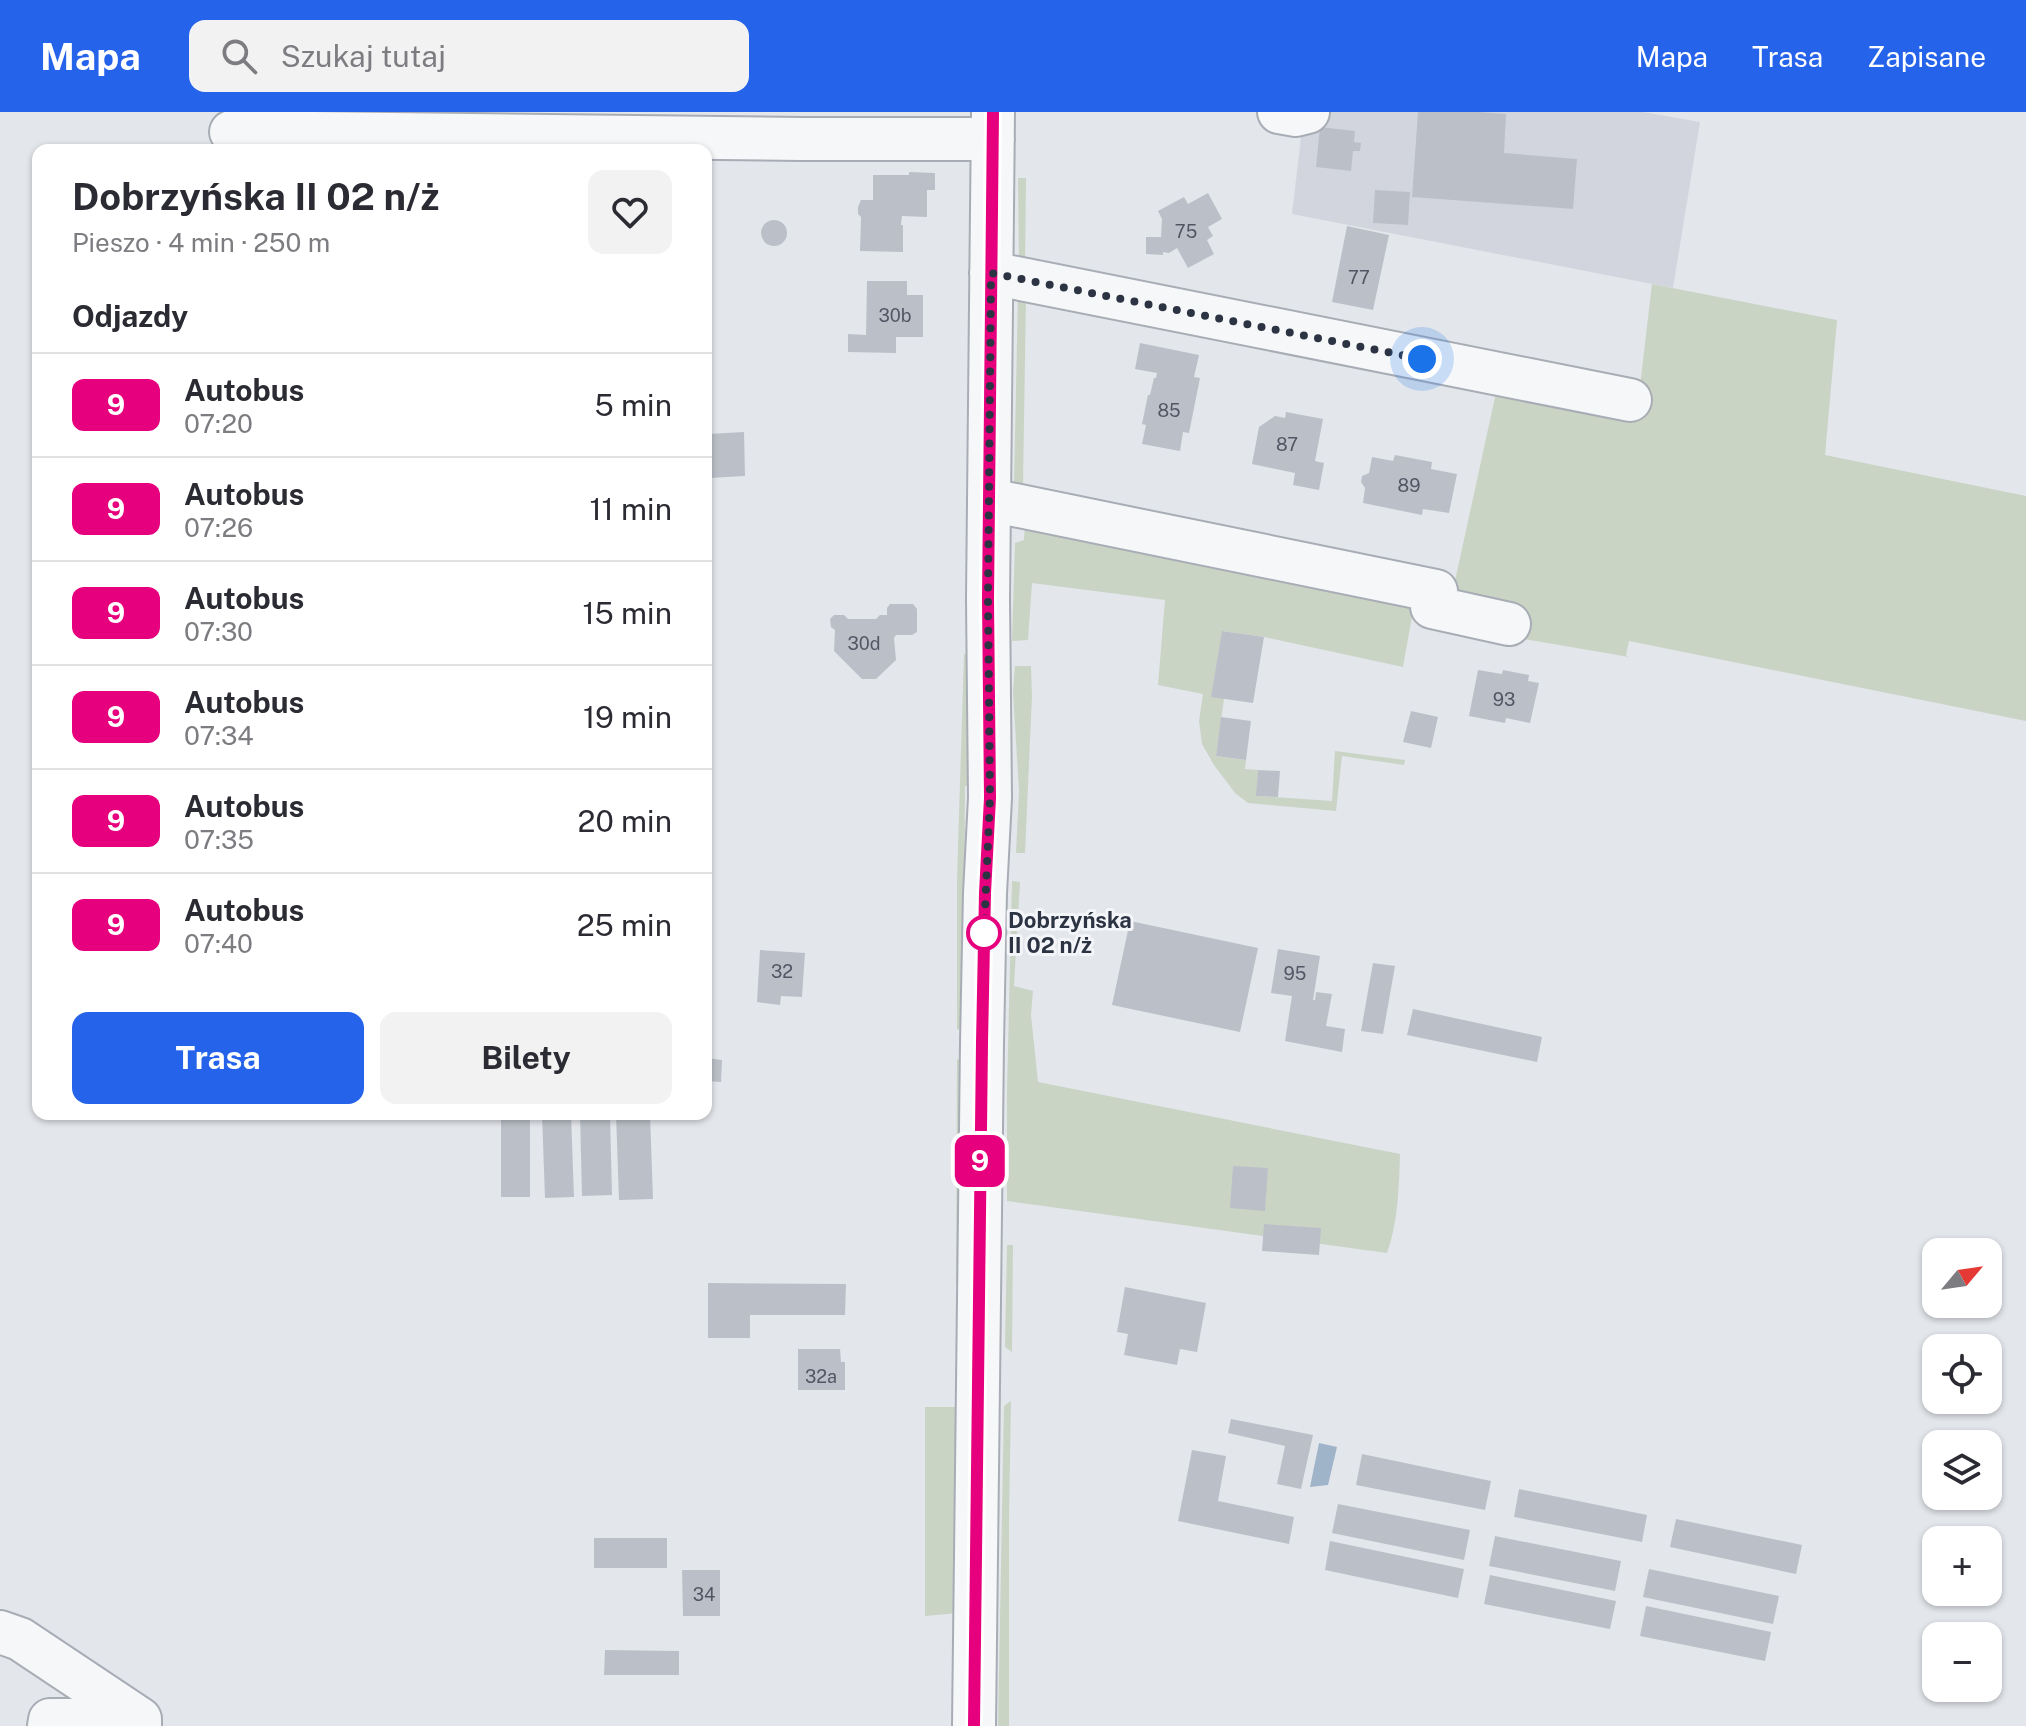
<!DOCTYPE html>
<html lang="pl">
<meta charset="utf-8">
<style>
:root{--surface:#fff;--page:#f2f2f3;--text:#2b2b33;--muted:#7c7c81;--line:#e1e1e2;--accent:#2563eb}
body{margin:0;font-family:"Public Sans",sans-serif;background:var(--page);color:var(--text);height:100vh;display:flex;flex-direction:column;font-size:30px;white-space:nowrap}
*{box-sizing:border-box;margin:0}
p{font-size:26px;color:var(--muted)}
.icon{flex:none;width:44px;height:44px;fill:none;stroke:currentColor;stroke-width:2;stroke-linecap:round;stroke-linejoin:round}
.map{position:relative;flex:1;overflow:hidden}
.panel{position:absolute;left:32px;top:32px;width:680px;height:976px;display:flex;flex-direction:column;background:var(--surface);border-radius:16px;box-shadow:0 2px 6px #0004}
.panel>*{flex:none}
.badge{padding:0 16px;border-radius:12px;font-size:28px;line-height:52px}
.needle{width:52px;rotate:61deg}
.controls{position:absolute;left:1922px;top:1126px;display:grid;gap:16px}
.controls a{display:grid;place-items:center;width:80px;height:80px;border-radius:16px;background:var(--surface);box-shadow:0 2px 6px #0004;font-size:40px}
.you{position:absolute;width:40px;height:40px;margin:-20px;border:6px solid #fff;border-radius:50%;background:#1a73e8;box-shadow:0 0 0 12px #1a73e833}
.map>.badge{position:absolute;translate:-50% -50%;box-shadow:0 0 0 4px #fff}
h2{padding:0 40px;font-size:30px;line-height:72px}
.round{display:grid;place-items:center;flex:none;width:84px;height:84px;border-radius:16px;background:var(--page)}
.summary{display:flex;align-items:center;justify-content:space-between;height:136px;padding:0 40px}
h1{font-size:38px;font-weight:700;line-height:60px}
.action{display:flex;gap:16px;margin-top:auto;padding:16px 40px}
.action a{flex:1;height:92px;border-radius:16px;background:var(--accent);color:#fff;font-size:32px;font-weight:700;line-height:92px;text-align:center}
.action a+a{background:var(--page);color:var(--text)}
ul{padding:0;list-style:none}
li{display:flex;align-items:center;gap:24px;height:104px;padding:0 40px;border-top:2px solid var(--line)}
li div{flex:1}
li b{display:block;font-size:30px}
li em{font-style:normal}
li .badge{min-width:88px;font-weight:700;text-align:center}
header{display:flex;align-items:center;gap:48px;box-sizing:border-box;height:112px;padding:0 40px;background:var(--accent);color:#fff}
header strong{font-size:38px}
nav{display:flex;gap:44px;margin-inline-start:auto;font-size:28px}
.search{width:560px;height:72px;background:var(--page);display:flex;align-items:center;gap:20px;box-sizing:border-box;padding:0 28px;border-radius:16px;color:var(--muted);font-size:30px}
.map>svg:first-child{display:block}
</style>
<header>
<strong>Mapa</strong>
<div class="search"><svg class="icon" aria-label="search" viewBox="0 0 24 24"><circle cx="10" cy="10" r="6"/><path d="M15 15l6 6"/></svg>Szukaj tutaj</div>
<nav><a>Mapa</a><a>Trasa</a><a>Zapisane</a></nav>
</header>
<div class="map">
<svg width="2026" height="1614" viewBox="0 0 2026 1614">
<rect width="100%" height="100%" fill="#e3e6eb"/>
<path fill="#d2d5dd" d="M1304 0H1643L1700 10 1673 176 1292 102Z"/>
<path fill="#c9d4c5" d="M1018 66H1026L1025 156 1019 155Z
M1652 172 1837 208 1825 343 2026 384V609L1629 529 1626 543 1629 545 1513 525 1450 492 1497 276 1640 274Z
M1018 182 1026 183 1023 372 1028 381 1014 372Z
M1025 407 1416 482 1403 555 1264 525 1222 519 1224 587 1216 644 1246 648 1245 657 1258 658 1257 684 1332 689 1335 639 1405 648 1404 653 1342 644 1336 699 1248 691 1235 681 1214 653 1202 632 1199 609 1203 582 1158 573 1165 488 1032 471 1028 528 1012 529 1015 431 1024 428Z
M973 541 972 673 965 674 964 857 969 911 957 918V768L964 542Z
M1015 554H1031L1032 584 1025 741H1016L1019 679 1013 580Z
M1012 769 1020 770 1014 874 1033 879 1031 903 1038 970 1400 1042C1399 1075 1398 1111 1387 1141L1007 1089V978Z
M957 947 967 951 963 1165 956 1172Z
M1007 1133H1013L1012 1240 1005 1235Z
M955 1255 963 1259 959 1501 925 1504V1295H955Z
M1011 1289 1009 1404V1614H998L1004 1294Z"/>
<path fill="#a0b4c9" d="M1319 1331 1337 1335 1328 1373 1310 1375Z"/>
<path fill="#bbc0c8" d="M1418 0H1479L1506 2 1504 41 1577 47 1573 97 1412 85Z
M1320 15 1355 19 1354 30 1361 31 1360 39H1353L1351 59 1316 55Z
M909 60 935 61V78H927V105L902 104 901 113H903V140L860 139 861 105 858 102V95L861 88H873V63H909Z
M1375 78 1410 80 1408 113 1373 111Z
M1208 81 1222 107 1208 115 1213 124 1207 128 1214 142 1188 156 1177 136 1169 141 1163 140V143L1146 142V125H1161L1162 107 1158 99 1184 85 1188 92Z
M761 121a13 13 0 1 1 26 0a13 13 0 1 1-26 0Z
M1347 114 1389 123 1373 198 1332 190Z
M867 169H907V183H923V225H896V241L848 240V222L866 223Z
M1140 231 1199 243 1194 265 1200 266 1189 321 1183 320 1180 339 1142 332 1146 313 1142 312 1148 283H1150L1154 266H1156L1157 261 1135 257Z
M1286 300 1323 307 1315 349 1324 351 1319 378 1293 373 1295 361 1252 352 1259 315 1275 304 1285 306Z
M744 320 745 364 710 366 708 322Z
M1395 343 1432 350 1431 357 1457 362 1449 401 1423 397 1422 403 1363 391 1365 376 1361 370 1362 364 1369 361 1372 345 1393 349Z
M890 492H913L917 497V520L912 523H896L894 526 896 548 876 567H862L834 539 835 518 831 515 830 507 834 503H844L848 507H876L880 503H887V496Z
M1222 519 1264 525 1253 591 1211 585Z
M1478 558 1502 562 1503 558 1529 563 1528 569 1539 571 1530 611 1506 606 1505 611 1469 604Z
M1411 599 1438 605 1431 636 1403 630Z
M1221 605 1251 609 1246 648 1216 644Z
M1258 658 1280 659 1278 685 1256 684Z
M1130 809 1258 836 1240 920 1112 893Z
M1278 837 1320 844 1313 888H1315L1316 880 1332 882 1326 914 1345 917 1342 940 1285 929 1292 884 1271 881Z
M760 838 805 841 802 885 781 884 780 893 757 890Z
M1373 851 1395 854 1383 922 1361 919Z
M1413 897 1542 925 1537 950 1407 923Z
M706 946 722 948 721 970 706 969Z
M501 1002H530V1085H501Z
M542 1002H571L574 1085 545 1086Z
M580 1002H610L612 1083 582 1084Z
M616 1002H650L653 1087 619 1088Z
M1233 1054 1268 1056 1265 1099 1230 1096Z
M1264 1112 1321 1116 1319 1143 1262 1139Z
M708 1171 846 1172 845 1203H750V1226H708Z
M1125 1175 1206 1191 1197 1240 1180 1237 1177 1253 1124 1243 1128 1222 1117 1220Z
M798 1237H840L841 1250H845V1278H798Z
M1231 1307 1313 1323 1301 1377 1277 1372 1285 1334 1228 1321Z
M1192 1338 1226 1344 1218 1389 1294 1405 1289 1432 1178 1409Z
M1362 1342 1491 1369 1485 1398 1356 1373Z
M1519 1377 1647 1403 1642 1430 1514 1405Z
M1338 1392 1470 1418 1464 1448 1332 1421Z
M1676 1407 1802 1433 1796 1462 1670 1435Z
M1495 1424 1621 1449 1615 1479 1489 1454Z
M594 1426H667V1456H594Z
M1330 1429 1464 1457 1458 1486 1325 1458Z
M1649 1457 1779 1484 1773 1512 1643 1485Z
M682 1458H720V1504H683Z
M1490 1463 1616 1489 1610 1517 1484 1492Z
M1646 1494 1771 1520 1765 1549 1640 1524Z
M605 1538 679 1539V1563H604Z"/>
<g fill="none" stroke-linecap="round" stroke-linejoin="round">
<defs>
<path id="minor" d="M1279 0 1296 3 1308 0
M231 20 802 27H993
M991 161 1630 288
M990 388 1436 479 1432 495 1509 512
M0 1520 20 1527 140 1607
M49 1614 50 1608 140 1607V1613
M974 1614 982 931 985 781 990 686 988 487 993 0"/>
</defs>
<use href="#minor" stroke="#a8adb5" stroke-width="46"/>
<use href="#minor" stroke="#f6f7f9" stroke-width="42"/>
</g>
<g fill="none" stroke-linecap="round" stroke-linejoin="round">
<defs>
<path id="line" d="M974 1614 982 931 985 781 990 686 988 487 993 0"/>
</defs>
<use href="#line" stroke="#fff" stroke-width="18"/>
<use href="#line" stroke="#e6007e" stroke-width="12"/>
<path stroke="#2c3443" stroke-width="8" stroke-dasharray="0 14.4" d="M984 821 990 686 988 487 991 161 1422 247"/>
</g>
<circle fill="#fff" stroke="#e6007e" stroke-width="4" cx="984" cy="821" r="16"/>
<g text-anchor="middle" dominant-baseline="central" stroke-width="6" stroke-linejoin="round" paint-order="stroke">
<g font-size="18" fill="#505764">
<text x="1186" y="119">75</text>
<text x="1359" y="165">77</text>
<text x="895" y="203">30b</text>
<text x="1169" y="298">85</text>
<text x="1287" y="332">87</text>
<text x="1409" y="373">89</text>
<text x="864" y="531">30d</text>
<text x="1504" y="587">93</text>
<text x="782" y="859">32</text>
<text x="1295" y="861">95</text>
<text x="821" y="1264">32a</text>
<text x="704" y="1482">34</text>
</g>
<g font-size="22" font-weight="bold" fill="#2c3443" stroke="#f3f5f8" text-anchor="start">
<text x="1008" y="808">Dobrzyńska<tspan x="1008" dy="25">II 02 n/ż</tspan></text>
</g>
</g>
</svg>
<div class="controls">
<a><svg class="needle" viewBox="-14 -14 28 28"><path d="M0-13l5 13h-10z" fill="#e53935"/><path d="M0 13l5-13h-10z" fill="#7c7c81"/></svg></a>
<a><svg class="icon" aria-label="locate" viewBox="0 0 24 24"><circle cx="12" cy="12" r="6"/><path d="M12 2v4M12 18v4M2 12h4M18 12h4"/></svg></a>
<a><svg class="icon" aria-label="layers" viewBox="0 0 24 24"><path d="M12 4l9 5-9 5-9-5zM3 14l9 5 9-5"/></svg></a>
<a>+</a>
<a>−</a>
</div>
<div class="you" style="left:1422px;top:247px"></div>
<b class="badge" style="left:980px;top:1049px;background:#e6007e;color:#fff">9</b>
<section class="panel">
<div class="summary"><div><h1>Dobrzyńska II 02 n/ż</h1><p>Pieszo · 4 min · 250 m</p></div><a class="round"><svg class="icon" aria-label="heart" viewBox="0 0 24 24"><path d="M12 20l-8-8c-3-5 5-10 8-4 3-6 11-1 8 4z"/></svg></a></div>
<h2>Odjazdy</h2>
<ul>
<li><span class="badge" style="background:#e6007e;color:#fff">9</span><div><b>Autobus</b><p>07:20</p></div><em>5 min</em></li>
<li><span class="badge" style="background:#e6007e;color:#fff">9</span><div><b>Autobus</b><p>07:26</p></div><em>11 min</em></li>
<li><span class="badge" style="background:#e6007e;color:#fff">9</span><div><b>Autobus</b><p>07:30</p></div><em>15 min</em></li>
<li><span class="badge" style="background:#e6007e;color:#fff">9</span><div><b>Autobus</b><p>07:34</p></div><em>19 min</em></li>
<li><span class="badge" style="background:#e6007e;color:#fff">9</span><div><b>Autobus</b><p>07:35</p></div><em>20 min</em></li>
<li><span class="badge" style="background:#e6007e;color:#fff">9</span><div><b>Autobus</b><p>07:40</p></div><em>25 min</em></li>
</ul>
<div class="action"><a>Trasa</a><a>Bilety</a></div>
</section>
</div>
